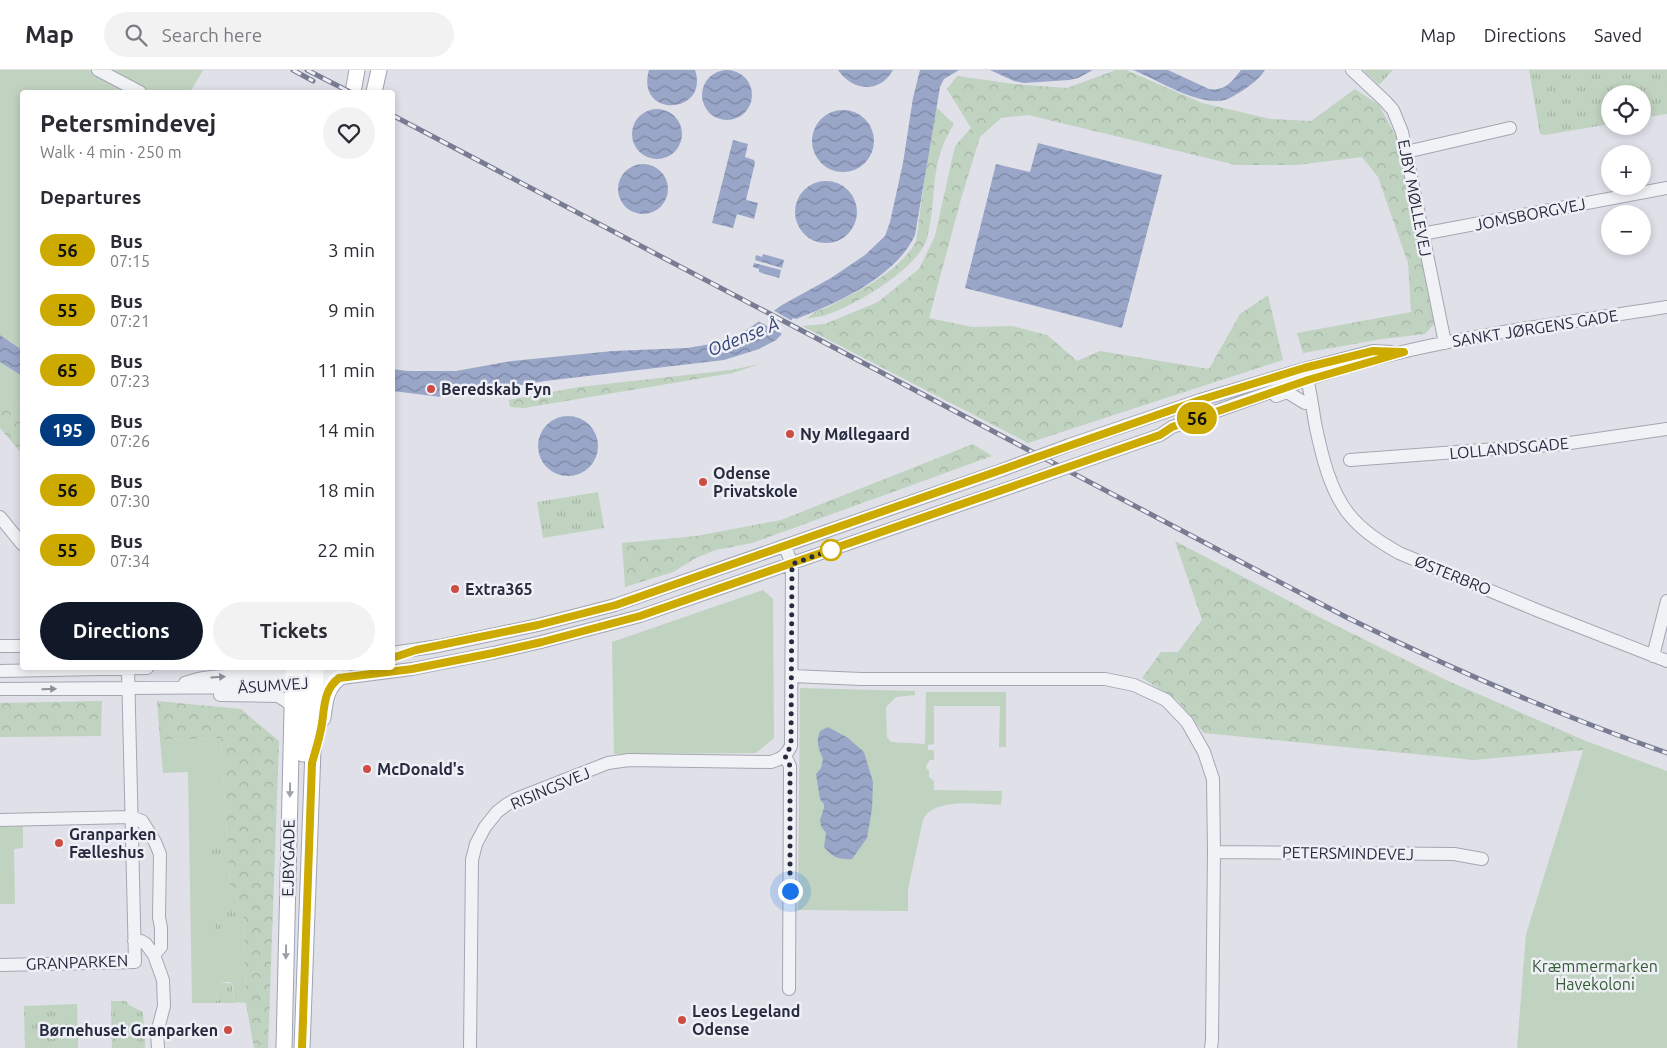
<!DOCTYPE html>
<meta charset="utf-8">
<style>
:root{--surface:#fff;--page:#f2f2f3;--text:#2b2b33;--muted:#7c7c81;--line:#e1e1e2;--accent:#111827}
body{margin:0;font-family:Ubuntu,sans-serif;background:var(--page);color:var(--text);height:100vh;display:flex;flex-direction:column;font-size:19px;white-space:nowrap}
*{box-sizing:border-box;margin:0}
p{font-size:16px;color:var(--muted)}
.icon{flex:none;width:28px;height:28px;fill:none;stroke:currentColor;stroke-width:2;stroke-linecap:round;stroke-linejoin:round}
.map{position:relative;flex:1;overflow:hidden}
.sheet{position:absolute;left:20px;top:20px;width:375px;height:580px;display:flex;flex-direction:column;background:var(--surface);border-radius:5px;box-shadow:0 2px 8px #0003}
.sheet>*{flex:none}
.badge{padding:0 10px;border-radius:16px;font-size:18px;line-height:32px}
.buttons{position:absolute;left:1601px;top:15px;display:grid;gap:10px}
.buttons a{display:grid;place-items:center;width:50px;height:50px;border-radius:50%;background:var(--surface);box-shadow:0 2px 8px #0003;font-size:25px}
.you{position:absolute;width:25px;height:25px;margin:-12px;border:4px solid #fff;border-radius:50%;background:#1a73e8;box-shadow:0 0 0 8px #1a73e833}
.map>.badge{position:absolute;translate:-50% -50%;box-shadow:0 0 0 2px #fff}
h2{padding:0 20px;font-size:19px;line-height:45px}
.round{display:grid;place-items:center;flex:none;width:52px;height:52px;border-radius:26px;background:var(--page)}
.headline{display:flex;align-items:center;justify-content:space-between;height:85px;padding:0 20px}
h1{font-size:24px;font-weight:600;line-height:38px}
.button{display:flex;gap:10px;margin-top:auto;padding:10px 20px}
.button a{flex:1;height:58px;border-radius:30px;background:var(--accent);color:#fff;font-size:20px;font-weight:600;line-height:58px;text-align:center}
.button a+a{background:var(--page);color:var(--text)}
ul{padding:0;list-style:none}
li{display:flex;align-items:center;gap:15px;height:60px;padding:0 20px}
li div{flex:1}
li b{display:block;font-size:19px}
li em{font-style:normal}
li .badge{min-width:55px;font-weight:700;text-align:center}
header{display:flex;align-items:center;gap:30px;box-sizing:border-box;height:70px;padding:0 25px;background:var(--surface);border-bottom:1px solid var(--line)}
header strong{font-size:24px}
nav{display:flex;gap:28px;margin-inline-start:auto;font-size:18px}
.search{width:350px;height:45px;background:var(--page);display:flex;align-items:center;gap:12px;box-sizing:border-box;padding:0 18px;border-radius:28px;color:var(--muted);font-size:19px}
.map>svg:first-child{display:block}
</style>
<header>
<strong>Map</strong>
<div class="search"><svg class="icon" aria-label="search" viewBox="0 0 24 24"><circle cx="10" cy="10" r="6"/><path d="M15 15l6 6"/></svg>Search here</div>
<nav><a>Map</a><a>Directions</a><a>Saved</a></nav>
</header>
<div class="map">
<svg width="1667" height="978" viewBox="0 0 1667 978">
<defs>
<pattern id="forest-crowns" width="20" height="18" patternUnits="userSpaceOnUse" patternTransform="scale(1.25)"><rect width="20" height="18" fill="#c0d2c0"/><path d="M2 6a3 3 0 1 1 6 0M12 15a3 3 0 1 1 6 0" fill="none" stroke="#a5b4a6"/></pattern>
<pattern id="park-tufts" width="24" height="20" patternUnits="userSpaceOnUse" patternTransform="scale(1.25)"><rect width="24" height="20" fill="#c0d2c0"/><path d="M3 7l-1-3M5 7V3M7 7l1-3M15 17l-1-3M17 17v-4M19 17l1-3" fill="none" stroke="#a5b4a6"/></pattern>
<pattern id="water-waves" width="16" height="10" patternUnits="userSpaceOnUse" patternTransform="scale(1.25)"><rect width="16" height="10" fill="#99a6c8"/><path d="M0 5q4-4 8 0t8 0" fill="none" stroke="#7d87a4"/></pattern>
</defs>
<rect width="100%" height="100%" fill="#dfe0e8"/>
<path fill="#c0d2c0" d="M0 0H203L190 22H22V280L0 265Z
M0 292 22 306V338L0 325Z
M763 520 773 529 774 668 756 683 614 684 612 572Z
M800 618 915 621V625L896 627 886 637 887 667 891 672 925 674 926 622H1006V677H999L1000 636H934V674L928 675V680H934V690H930L927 694 926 698 929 701V707L934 711V720L1002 721 1001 735C979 734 933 727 923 750L908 819V841L798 840Z
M221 668 230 814 244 844 246 933 234 932 233 916 230 912H220L218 916 217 932 215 933H192L188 702 163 703 160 670Z
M1586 671 1667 701V978H1517L1526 864Z
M23 756V778L14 779 15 834H0V757Z"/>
<path fill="url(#forest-crowns)" d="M1116 0H1126L1202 33 1270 49 1311 51 1355 19 1379 35 1397 68 1435 253 1425 264 1382 269 1303 283 1297 263 1411 242 1408 193 1378 107 1362 87 1296 95H1236L1028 45 1001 48 980 67 961 129 929 248 972 257 1012 256 1047 265 1077 291 1100 281 1209 299 1240 244 1268 225 1283 290 1028 373 802 256 825 254 878 232 919 199 935 166 955 76 971 58 947 19 957 6 1014 14 1067 18Z
M936 37 954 54C928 94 938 126 927 168 919 198 857 234 829 244 822 247 814 247 807 249 813 241 821 240 830 236 862 219 897 203 916 172L929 74Z
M760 294 733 303 524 338 510 337 509 330 579 317 731 300Z
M0 325 22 338V384L0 358Z
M973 374 992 386 752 473 716 480 696 488 673 502 625 517 622 473 696 466 781 450Z
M1175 471 1323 549 1446 610 1586 671 1583 680 1474 690 1204 663 1177 630 1142 608 1161 582H1178L1202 550Z
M102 631 101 666 0 667V633Z
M157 631 241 639 279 671 268 978H254L246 933 244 844 230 814 221 668 160 670Z"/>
<path fill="url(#park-tufts)" d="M1363 0H1393L1379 15Z
M1529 0H1667V44L1643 48 1642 24H1610V54L1545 65 1540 64Z
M598 422 604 458 543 468 537 432Z
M221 765 229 772C229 779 225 784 220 788L208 782V775L215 771 217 767Z
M227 830 238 836 241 842V851L237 854H229L226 864H222L216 861C215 849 220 840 227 830Z
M220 912 232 914 234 932 237 933H215C221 927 214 918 220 912Z
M111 931H126L129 935 143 942 145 978H112Z
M77 934 78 978H25L24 936Z"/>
<path fill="url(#water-waves)" d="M702 25a25 25 0 1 1 50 0a25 25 0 1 1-50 0Z
M649 0H695C710 45 635 49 649 0Z
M838 0H893C880 24 852 21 838 0Z
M920 0H959L944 9 940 17 915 165C897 206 836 234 796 249L793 248 781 265 776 270 759 279 724 290 545 311 455 326 441 327 393 321 392 299 408 301H456L512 291 613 281 687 278 711 274 733 267 748 259 782 235 831 208 865 185 885 166 890 152 903 93 913 28Z
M990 0H1093L1078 8 1069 10 1024 13 1014 11Z
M1133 0H1168L1209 19C1225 22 1232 11 1241 0H1265C1259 9 1251 15 1242 21 1236 24 1231 28 1225 30 1196 36 1159 10 1133 0Z
M632 64a25 25 0 1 1 50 0a25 25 0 1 1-50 0Z
M812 71a31 31 0 1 1 62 0a31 31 0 1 1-62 0Z
M733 70 748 74 745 87 754 90 755 93 746 130 758 133 754 149 737 144 733 158 712 153Z
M1038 73 1162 105 1122 258 965 218 996 94 1030 102Z
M618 119a25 25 0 1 1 50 0a25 25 0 1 1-50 0Z
M795 142a31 31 0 1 1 62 0a31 31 0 1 1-62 0Z
M763 184 784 190 782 198 755 190 756 185 762 187Z
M754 193 781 200 779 208 759 202V199L753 197Z
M0 265 22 280V306L0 292Z
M538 376a30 30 0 1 1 60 0a30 30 0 1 1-60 0Z
M828 657 848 668 864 682 873 712 872 739 867 768 852 789C839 790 832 787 824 777L826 763 821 756 820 750 824 738V734L820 729 816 704 821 698 823 689C818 678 816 672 820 661Z"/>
<path fill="#dfe0e8" d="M771 239 794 252 784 265 756 250Z"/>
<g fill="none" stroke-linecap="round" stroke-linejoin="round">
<defs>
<path id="minor" d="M98 0 140 22
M1352 0 1385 31 1393 40 1402 62 1445 273
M1406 82 1510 58
M1422 164 1667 118
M1304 299C1311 318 1312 338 1316 358 1322 386 1330 420 1348 443 1362 461 1380 472 1399 483L1539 541 1667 591
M1276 326 1287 322 1305 333
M1069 375 1200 330 1304 299 1373 281 1391 282
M1094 388 1160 365 1172 357C1249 330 1326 300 1406 281 1492 261 1580 251 1667 237
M1350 390 1563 374 1667 359
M0 447 22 474
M0 576H22
M392 583 439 576 538 555 615 535 1002 400
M1653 586 1667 531
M0 601 147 598
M308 603 316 600 344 598
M792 606 861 609H1105L1134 615 1166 630 1187 652 1204 682 1213 709 1214 782 1212 970 1211 978
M185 613C191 611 198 609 204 608 236 602 271 610 301 600
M0 619 272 617 412 599 493 583 541 572 640 546 1029 411
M220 625 278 626 286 631 292 636
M785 686 790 696 789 919
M0 750 131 747 142 751 155 772 160 784 159 847 161 858V877L154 885
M1214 782 1454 784 1482 789
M134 871H141L146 874 154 885 163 910 164 936 157 963 158 978
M0 895 135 892 128 599
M470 978 472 790 476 774 485 757 497 742 506 735 516 729 608 693 629 690 771 692C781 689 786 686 791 676L792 494 785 477"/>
<path id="major" d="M353 22 357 0
M374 22 379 0
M298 598 304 613 303 684
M323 648C325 632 326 618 339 608
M284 978 293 598
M302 978 316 598"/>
</defs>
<use href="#minor" stroke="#a4a6b2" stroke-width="14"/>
<use href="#major" stroke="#9ea2b4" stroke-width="17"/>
<use href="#minor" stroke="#f1f2f6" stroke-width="12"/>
<use href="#major" stroke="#fff" stroke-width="15"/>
<defs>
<path id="rail" d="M293 0 313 11
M307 0 350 22
M392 45 1346 547C1451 599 1556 644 1667 683"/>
</defs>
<use href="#rail" stroke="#787c92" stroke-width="5"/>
<use href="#rail" stroke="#eef0f6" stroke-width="3" stroke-dasharray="9" stroke-linecap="butt"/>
<defs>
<path id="minor-bridge" d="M1002 400 1069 375
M1029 411 1094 388"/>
</defs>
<use href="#minor-bridge" stroke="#a4a6b2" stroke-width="14" stroke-linecap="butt"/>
<use href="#minor-bridge" stroke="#f1f2f6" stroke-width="12"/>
</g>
<defs><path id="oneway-solid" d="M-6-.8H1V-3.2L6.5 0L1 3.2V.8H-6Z" transform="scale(1.25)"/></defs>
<g fill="#8c8e9a">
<use href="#oneway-solid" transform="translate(218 607) rotate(-3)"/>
<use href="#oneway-solid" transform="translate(49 619) rotate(-1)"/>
</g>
<g fill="#9ea0a9">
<use href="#oneway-solid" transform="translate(290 720) rotate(91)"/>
<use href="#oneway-solid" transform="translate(286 882) rotate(91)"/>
</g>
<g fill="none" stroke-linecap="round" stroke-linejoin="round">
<defs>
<path id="line" d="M302 978 312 693C315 682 319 670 321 659 325 640 322 621 339 608L412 599 493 583 542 572 640 546 1160 365 1172 357 1308 310 1404 282 1373 281 1304 298 1200 330 616 535 538 555 416 580 392 588"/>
</defs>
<use href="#line" stroke="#fff" stroke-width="11"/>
<use href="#line" stroke="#ca0" stroke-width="8"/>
<path stroke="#282b3f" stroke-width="5" stroke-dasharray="0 9" d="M790 821V696L785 686 791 676 792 494 831 480"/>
</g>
<g fill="#ce4d43" stroke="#eef0f6" stroke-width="2">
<circle cx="431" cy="319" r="5"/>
<circle cx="790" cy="364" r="5"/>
<circle cx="703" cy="412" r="5"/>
<circle cx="455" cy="519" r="5"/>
<circle cx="367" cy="699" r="5"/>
<circle cx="59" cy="773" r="5"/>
<circle cx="682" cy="950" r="5"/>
<circle cx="228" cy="960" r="5"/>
</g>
<circle fill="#fff" stroke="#ca0" stroke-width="2.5" cx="831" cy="480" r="10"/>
<g text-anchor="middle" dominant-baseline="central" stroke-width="5" stroke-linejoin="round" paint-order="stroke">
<g font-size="16" fill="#282b3f" stroke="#eef0f6">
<text transform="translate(1415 128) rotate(79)">EJBY MØLLEVEJ</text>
<text transform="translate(1530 144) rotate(-11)">JOMSBORGVEJ</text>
<text transform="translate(1535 258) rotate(-9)">SANKT JØRGENS GADE</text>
<text transform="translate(1509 378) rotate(-5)">LOLLANDSGADE</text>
<text transform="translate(1453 505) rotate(22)">ØSTERBRO</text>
<text transform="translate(273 615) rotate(-4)">ÅSUMVEJ</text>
<text transform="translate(550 718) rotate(-23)">RISINGSVEJ</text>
<text transform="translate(1348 783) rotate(1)">PETERSMINDEVEJ</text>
<text transform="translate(288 788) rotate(-89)">EJBYGADE</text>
<text transform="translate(77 892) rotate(-2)">GRANPARKEN</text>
</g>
<g font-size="16" font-weight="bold" fill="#282b3f" stroke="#eef0f6" text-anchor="start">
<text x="441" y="319">Beredskab Fyn</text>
<text x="800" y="364">Ny Møllegaard</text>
<text x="713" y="403">Odense<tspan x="713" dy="18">Privatskole</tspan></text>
<text x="465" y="519">Extra365</text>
<text x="377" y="699">McDonald's</text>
<text x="69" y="764">Granparken<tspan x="69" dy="18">Fælleshus</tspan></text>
<text x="692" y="941">Leos Legeland<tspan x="692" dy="18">Odense</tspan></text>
<text x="218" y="960" text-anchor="end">Børnehuset Granparken</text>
</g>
<g font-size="16" fill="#355b36" stroke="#eef0f6">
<text x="1595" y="896">Kræmmermarken<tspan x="1595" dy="18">Havekoloni</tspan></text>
</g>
<g font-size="18" font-style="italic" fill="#324073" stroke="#eef0f6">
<text transform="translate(743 266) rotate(-22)">Odense Å</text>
</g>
</g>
</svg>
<div class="buttons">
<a><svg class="icon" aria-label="locate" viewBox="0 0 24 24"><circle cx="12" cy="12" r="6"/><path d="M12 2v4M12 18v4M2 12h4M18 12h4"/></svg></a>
<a>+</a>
<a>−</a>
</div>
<div class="you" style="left:790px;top:821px"></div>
<b class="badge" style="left:1197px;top:348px;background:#ca0;color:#111">56</b>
<section class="sheet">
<div class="headline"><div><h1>Petersmindevej</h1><p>Walk · 4 min · 250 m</p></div><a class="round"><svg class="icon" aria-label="heart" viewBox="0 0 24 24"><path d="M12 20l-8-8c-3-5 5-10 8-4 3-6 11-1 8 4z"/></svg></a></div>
<h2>Departures</h2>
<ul>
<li><span class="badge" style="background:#ca0;color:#111">56</span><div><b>Bus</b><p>07:15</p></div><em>3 min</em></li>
<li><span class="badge" style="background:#ca0;color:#111">55</span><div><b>Bus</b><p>07:21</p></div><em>9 min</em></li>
<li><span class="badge" style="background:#ca0;color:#111">65</span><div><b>Bus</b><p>07:23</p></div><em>11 min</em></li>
<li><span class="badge" style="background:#003b80;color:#fff">195</span><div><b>Bus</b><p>07:26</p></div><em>14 min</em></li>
<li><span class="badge" style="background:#ca0;color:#111">56</span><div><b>Bus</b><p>07:30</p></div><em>18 min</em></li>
<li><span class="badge" style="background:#ca0;color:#111">55</span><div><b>Bus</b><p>07:34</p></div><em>22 min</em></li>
</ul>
<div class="button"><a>Directions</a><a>Tickets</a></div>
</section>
</div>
